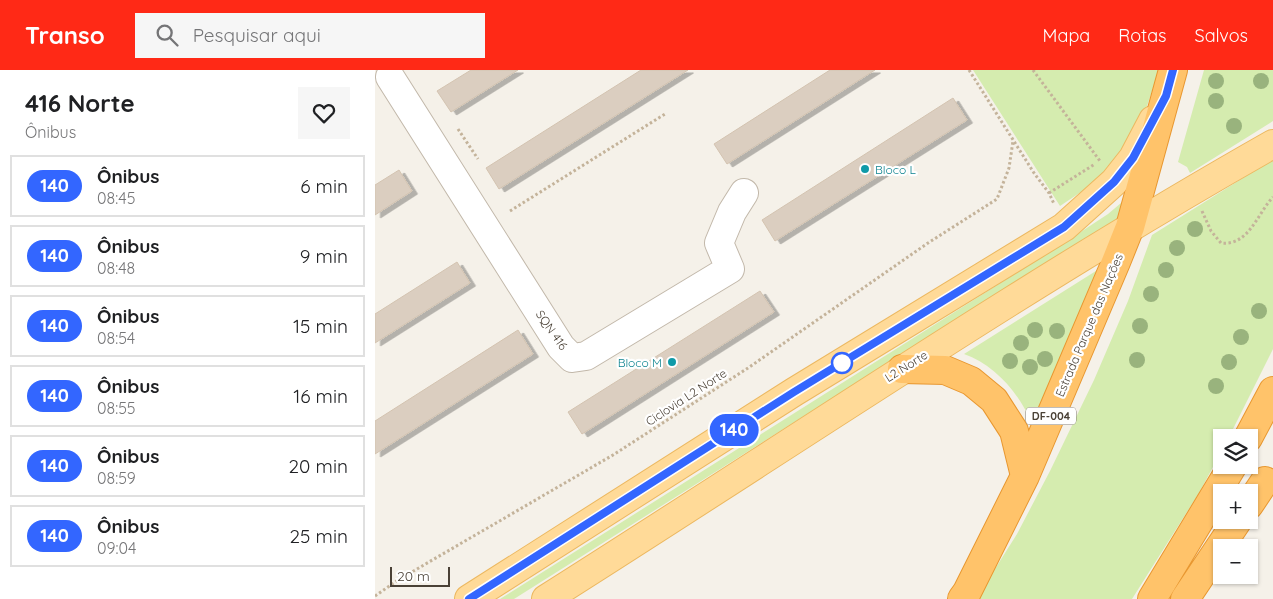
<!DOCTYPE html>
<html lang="pt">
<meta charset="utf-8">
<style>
:root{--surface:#fff;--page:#f6f6f6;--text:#202124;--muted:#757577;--line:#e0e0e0;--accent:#ff2916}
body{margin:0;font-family:Quicksand,sans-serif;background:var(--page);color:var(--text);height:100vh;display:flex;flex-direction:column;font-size:19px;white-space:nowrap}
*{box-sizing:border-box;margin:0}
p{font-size:16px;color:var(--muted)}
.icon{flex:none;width:28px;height:28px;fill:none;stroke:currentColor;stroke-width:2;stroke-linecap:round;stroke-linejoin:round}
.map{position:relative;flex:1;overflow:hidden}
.sheet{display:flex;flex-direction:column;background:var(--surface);width:375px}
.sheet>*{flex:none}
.badge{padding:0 10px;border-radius:16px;font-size:18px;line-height:32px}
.buttons{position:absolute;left:838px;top:359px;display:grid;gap:10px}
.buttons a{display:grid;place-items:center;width:45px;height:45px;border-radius:0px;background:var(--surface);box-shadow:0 1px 4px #0004;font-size:25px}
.scale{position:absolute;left:15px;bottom:12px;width:60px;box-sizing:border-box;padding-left:5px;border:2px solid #4a4136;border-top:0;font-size:14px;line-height:18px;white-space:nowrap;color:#4a4136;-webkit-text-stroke:4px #fff;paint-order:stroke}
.map>.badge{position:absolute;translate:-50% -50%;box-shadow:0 0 0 2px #fff}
.round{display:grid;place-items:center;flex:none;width:52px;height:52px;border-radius:0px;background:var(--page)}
.overview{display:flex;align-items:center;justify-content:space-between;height:85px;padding:0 25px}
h1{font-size:24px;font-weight:700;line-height:38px}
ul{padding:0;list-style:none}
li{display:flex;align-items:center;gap:15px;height:62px;margin:0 10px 8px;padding:0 15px;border:2px solid var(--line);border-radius:0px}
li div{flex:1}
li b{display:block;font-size:19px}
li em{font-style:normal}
li .badge{min-width:55px;font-weight:700;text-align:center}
header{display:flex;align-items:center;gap:30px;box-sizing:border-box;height:70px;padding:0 25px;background:var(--accent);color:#fff}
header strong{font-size:24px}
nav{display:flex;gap:28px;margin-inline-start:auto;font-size:18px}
.search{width:350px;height:45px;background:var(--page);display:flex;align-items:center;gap:12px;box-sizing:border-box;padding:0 18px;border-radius:0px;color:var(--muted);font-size:19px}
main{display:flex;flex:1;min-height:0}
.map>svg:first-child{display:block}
</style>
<header>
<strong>Transo</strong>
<div class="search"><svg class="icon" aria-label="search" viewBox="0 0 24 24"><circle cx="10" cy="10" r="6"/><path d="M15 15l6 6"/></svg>Pesquisar aqui</div>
<nav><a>Mapa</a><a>Rotas</a><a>Salvos</a></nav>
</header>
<main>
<section class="sheet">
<div class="overview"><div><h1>416 Norte</h1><p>Ônibus</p></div><a class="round"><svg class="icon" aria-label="heart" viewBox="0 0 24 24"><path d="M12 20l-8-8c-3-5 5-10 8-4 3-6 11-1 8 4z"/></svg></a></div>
<ul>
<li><span class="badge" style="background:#36f;color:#fff">140</span><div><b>Ônibus</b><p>08:45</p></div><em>6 min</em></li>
<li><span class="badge" style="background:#36f;color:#fff">140</span><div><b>Ônibus</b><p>08:48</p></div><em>9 min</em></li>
<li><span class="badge" style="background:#36f;color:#fff">140</span><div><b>Ônibus</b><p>08:54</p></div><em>15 min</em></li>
<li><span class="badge" style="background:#36f;color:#fff">140</span><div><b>Ônibus</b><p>08:55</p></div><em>16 min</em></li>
<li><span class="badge" style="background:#36f;color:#fff">140</span><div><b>Ônibus</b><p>08:59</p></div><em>20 min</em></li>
<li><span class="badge" style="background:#36f;color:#fff">140</span><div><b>Ônibus</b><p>09:04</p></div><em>25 min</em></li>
</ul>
</section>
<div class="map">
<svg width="898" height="529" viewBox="0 0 898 529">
<defs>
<filter id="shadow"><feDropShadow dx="5.5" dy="3" stdDeviation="0" flood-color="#0004"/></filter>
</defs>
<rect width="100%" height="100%" fill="#f5f1e9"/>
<path fill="#d5ecaf" d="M598 0H784L765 57 735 99 718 114 685 136Z
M829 0H898V51L815 103 812 97 803 92Z
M898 89V279L854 367 846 368V382L824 423 757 529H601L642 464 675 401 719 310 753 231 777 165Z
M759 122 751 143 139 529H125L692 171 733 144Z
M732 194 657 354C645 324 620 295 589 284Z"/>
<path fill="#dbcec0" stroke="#d3c3b0" filter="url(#shadow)" d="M96 0H143L76 42 62 21Z
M266 0H313L124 119 111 98Z
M455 0H500L352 94 339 74Z
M578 28 592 50 400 171 387 150Z
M24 100 37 121 0 145V115Z
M82 192 95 213 0 273V244Z
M385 221 399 242 207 364 193 342Z
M143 260 158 284 0 384V351Z"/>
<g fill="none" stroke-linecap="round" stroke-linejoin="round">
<defs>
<path id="minor" d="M15 7 186 277 197 288 211 286 355 199 344 173 357 142 369 123"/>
<path id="major" d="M94 529 419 322 689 157 739 112 758 88 778 50
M171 529C413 376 649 215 898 74"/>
<path id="highway" d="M527 299 570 300 596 311 619 330 639 361 650 406
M873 368 898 321
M874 435 890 411
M587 529 592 522 650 406 741 192 755 157 798 0
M777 529 858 395
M810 529 863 450"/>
</defs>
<use href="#minor" stroke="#c2b8aa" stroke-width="30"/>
<use href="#major" stroke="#ecb860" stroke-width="30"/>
<use href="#highway" stroke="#e89730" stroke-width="30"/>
<path stroke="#c4b39a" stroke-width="3" stroke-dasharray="2.5 2.5" stroke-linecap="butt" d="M594 0 659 103 674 123 679 134
M658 0 725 91
M83 59 103 89
M674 123 720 94
M135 141 290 44
M827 141 836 161 846 173C874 176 882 144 898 127
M0 526 23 510 238 385 373 298 553 173 622 129 634 98 638 71"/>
<use href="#minor" stroke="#fff" stroke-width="28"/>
<use href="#major" stroke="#ffda98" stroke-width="28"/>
<use href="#highway" stroke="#ffc36a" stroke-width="28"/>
</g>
<g fill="#99b37d">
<circle cx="841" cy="11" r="8"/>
<circle cx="886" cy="11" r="8"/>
<circle cx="841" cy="31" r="8"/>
<circle cx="859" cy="56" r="8"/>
<circle cx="820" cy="159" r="8"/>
<circle cx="802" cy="178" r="8"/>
<circle cx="791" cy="200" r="8"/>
<circle cx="776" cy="224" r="8"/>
<circle cx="884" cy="241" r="8"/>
<circle cx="765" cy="256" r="8"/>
<circle cx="660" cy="260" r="8"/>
<circle cx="682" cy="261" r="8"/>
<circle cx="866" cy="267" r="8"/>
<circle cx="646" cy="273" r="8"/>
<circle cx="670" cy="289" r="8"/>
<circle cx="762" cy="290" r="8"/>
<circle cx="635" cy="291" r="8"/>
<circle cx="854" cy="292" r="8"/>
<circle cx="655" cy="297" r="8"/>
<circle cx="841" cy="316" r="8"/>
</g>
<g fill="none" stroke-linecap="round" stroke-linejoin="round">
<defs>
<path id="line" d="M94 529 419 322 689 157 739 112 758 88 791 26 798 0"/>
</defs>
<use href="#line" stroke="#fff" stroke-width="11"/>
<use href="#line" stroke="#36f" stroke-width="8"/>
</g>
<g fill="#0f9aa8" stroke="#fff" stroke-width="2">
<circle cx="490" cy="99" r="5"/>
<circle cx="297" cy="292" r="5"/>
</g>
<circle fill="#fff" stroke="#36f" stroke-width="2.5" cx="467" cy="293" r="10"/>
<g text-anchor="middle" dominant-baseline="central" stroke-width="4.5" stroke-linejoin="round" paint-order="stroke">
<rect fill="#fff" stroke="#807a72" stroke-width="1" x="651" y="337.5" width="50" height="17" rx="4"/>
<g font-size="11" font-weight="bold" fill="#4a4136">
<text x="676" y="346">DF-004</text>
</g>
<g font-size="12" fill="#0d838f" stroke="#fff" text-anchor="start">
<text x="500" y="99">Bloco L</text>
<text x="287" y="292" text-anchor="end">Bloco M</text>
</g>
<g font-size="12" fill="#4a4136" stroke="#fff">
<text transform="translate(714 255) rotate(-67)">Estrada Parque das Nações</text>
<text transform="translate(177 260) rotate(55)">SQN 416</text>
<text transform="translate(531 296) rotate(-32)">L2 Norte</text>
<text transform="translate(311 327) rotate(-33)">Ciclovia L2 Norte</text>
</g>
</g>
</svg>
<div class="buttons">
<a><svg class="icon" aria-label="layers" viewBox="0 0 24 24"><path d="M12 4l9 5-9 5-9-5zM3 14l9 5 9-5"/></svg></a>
<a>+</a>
<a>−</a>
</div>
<div class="scale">20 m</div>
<b class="badge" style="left:359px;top:360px;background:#36f;color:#fff">140</b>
</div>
</main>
